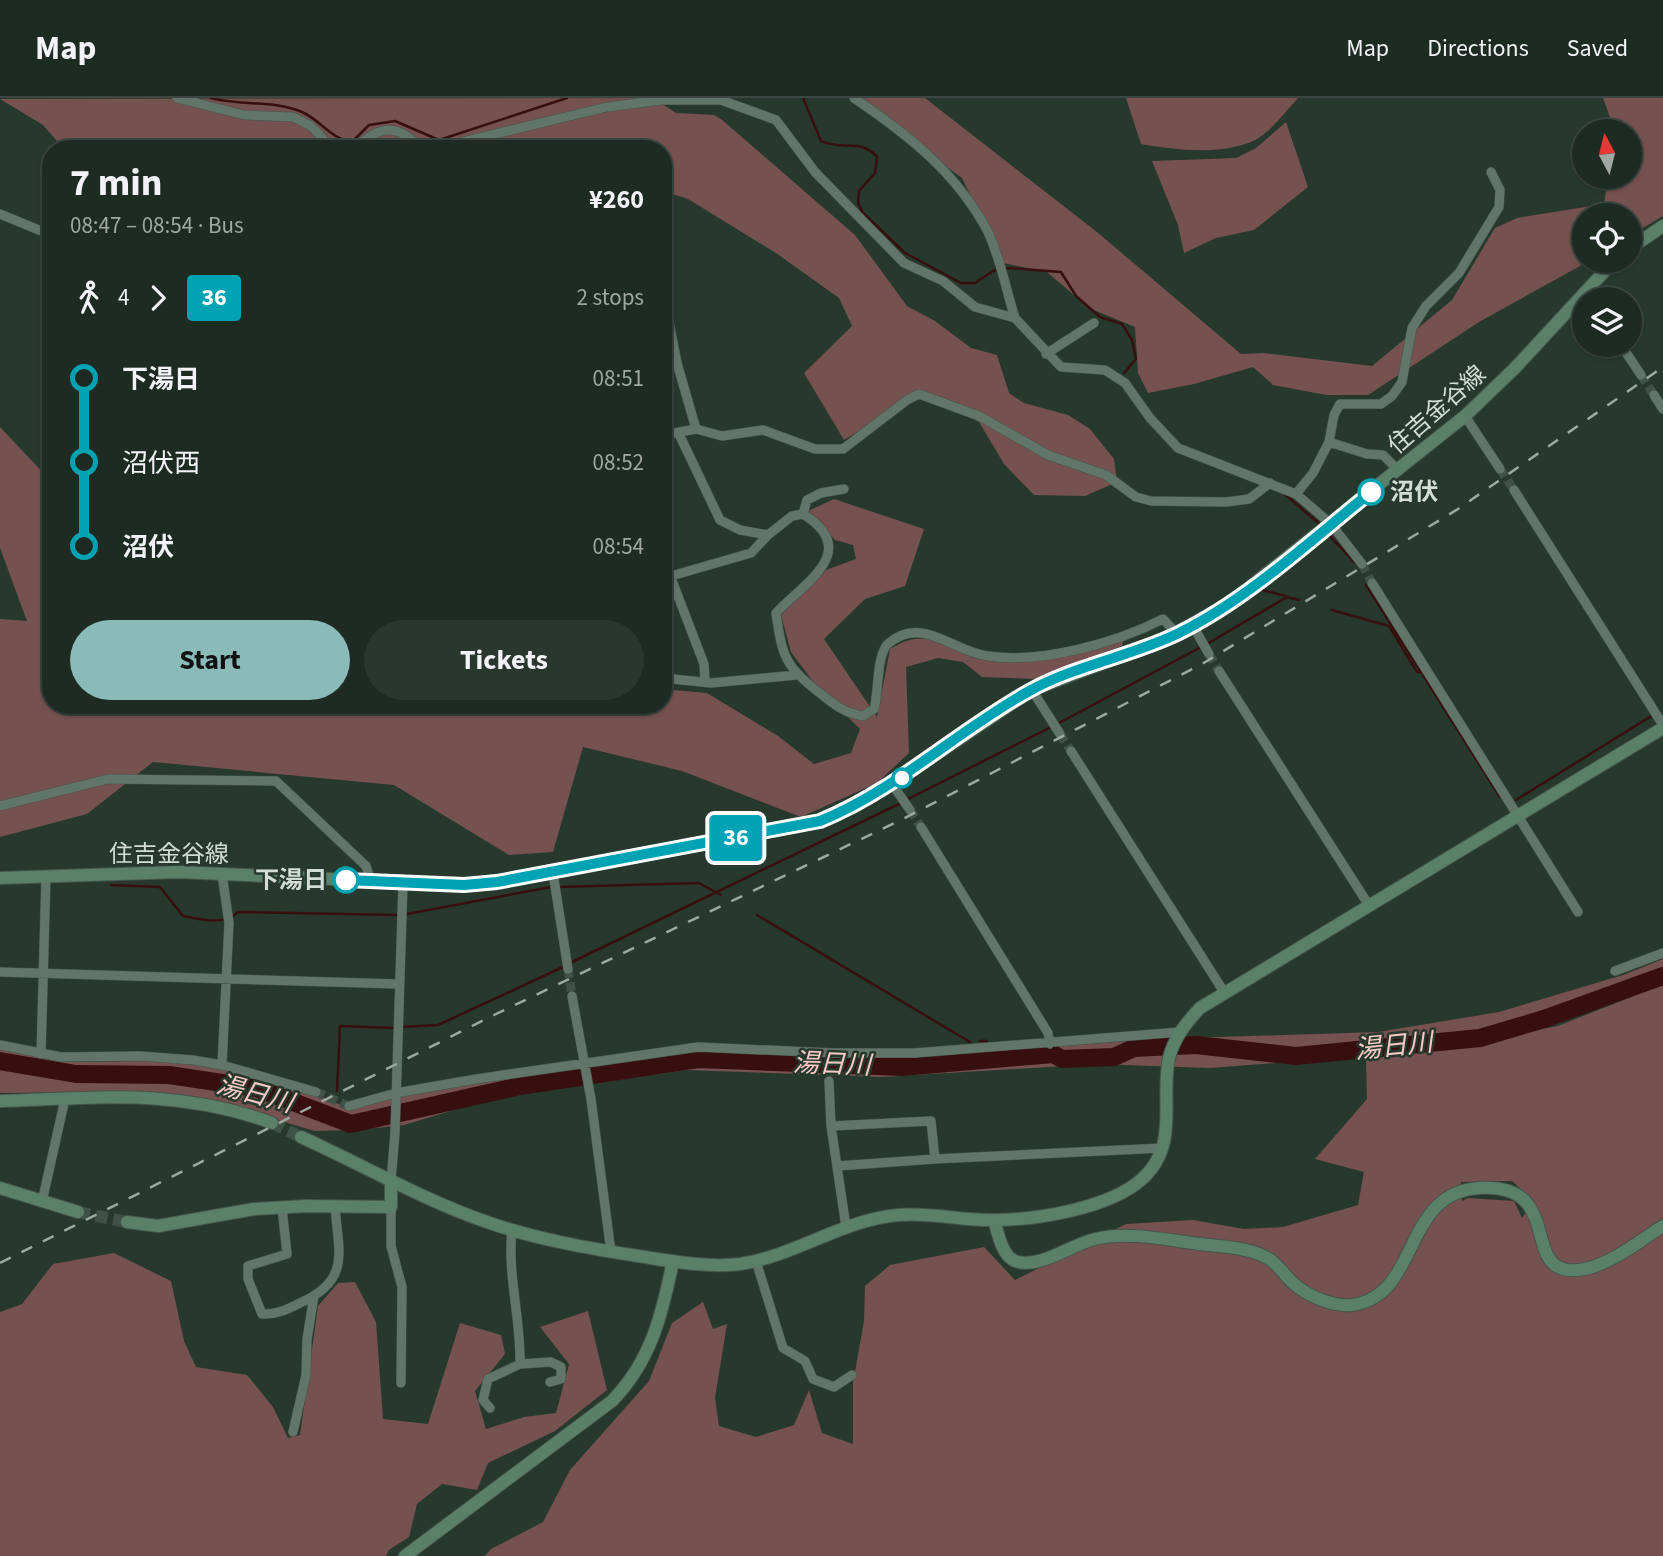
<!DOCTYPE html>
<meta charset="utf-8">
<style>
:root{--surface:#1d2b22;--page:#2a372f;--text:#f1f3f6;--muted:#a0a7a5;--line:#3b4740;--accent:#8bbbb9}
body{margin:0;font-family:"Source Sans 3","Noto Sans JP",sans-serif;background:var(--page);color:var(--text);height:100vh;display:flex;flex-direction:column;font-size:26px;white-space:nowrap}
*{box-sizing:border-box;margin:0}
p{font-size:23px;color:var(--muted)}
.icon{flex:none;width:38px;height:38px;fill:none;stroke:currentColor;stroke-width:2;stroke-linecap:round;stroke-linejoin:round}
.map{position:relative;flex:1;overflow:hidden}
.drawer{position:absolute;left:42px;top:42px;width:630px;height:574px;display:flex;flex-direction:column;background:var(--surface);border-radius:28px;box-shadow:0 2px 5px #0004,0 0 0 2px var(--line)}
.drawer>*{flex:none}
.badge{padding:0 14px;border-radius:5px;font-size:24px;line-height:46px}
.needle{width:46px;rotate:353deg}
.controls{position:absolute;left:1572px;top:21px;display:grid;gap:14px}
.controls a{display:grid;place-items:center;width:70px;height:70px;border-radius:50%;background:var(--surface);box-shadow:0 2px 5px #0004,0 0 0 2px var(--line);font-size:35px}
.map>.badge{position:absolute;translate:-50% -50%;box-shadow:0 0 0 4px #fff}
.legs{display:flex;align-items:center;gap:10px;height:77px;padding:0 28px;font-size:23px}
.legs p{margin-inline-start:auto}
.overview{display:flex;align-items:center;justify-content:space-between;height:119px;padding:0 28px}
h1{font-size:38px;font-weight:700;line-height:52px}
.cta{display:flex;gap:14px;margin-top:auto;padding:14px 28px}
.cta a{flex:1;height:80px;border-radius:42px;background:var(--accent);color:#111;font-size:28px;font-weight:700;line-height:80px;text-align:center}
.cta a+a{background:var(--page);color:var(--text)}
ul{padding:0 28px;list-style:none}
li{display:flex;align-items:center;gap:24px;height:84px;font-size:26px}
li i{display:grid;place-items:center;width:10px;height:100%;margin:0 9px;background:currentColor}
li i::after{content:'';width:18px;height:18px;margin:-9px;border:5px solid;border-radius:50%;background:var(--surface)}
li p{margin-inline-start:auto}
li:first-child i{background:linear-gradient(#0000 50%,currentColor 0)}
li:last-child i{background:linear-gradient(currentColor 50%,#0000 0)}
header{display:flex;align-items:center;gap:42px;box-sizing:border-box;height:98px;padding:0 35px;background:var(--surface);border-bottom:2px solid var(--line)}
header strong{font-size:33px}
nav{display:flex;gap:38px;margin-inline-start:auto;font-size:24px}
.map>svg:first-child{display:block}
</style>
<header>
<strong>Map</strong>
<nav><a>Map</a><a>Directions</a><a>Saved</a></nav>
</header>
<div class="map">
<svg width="1663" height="1458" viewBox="0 0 1663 1458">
<rect width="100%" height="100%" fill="#27392d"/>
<path fill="#75514f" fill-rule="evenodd" d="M653 0 676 15 714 17 721 21 855 137 907 208 935 223 971 250 997 257 1009 295 1024 305 1068 317 1090 331 1114 361 1117 384 1085 398 1034 397 1004 366 979 324 919 296 844 342 804 275 852 228 839 200 776 155 688 101 663 93V51H64L43 27 0 1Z
M853 0H925L1097 134 1241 256 1263 255 1372 268 1452 202 1495 130 1517 120 1604 106 1608 79H1629V33H1615L1603 0H1663V118L1629 138V117H1584V163H1589L1479 224 1368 297H1326L1273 287 1253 269 1194 286 1148 295 1138 275 1135 229 1089 210 1047 174 1003 165 962 80Z
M1126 0H1298C1286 13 1270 35 1255 42 1222 58 1175 52 1141 46Z
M1286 24 1308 89 1254 132 1216 140 1184 155 1178 127 1152 63 1236 60 1256 50Z
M0 329 51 383V607H502L504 610 511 607H663V591L707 595 778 638 814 666 851 655 860 631 817 589 791 554 781 517 826 472 856 461 853 447 835 442 808 413 834 401 924 431 905 488 865 501 824 541 877 619 890 551C935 523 948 559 990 563 1033 567 1080 551 1123 543L1122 548 1036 581 982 579 963 564 938 560 906 569 909 655 877 685 801 719 682 673 583 649 553 754 509 757 394 687 153 664 87 716 0 739V521L27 523 0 450Z
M1663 861V1120L1641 1148 1663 1135V1458H485L491 1451 543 1424 570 1372 649 1283 672 1225 703 1204 713 1231 727 1226 715 1300 719 1328 756 1339 794 1327 809 1292 822 1335 853 1346V1285L864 1223 865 1188 890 1167 984 1149 1015 1182 1126 1126 1193 1122 1244 1131 1283 1129 1358 1107 1364 1074 1315 1061 1367 1001 1366 962 1459 946 1343 960 1210 970 1097 966 881 979 687 972 494 1000 404 1027 356 1032 315 1033 194 998 111 994 0 995V951L65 964 147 963 225 968 304 991 350 1011 442 988 639 960 722 952 857 961 905 960 1155 941 1378 934 1499 914 1623 877ZM1646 893 1558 928 1501 939 1546 927ZM1512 1083 1534 1103 1522 1120 1514 1103 1468 1100 1462 1103 1461 1084Z
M114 1155 171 1183 184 1243 196 1269 247 1277 273 1309 288 1340 300 1337 318 1208 338 1185 355 1184 376 1224 383 1321 428 1326 460 1225 501 1237 505 1256 475 1293 486 1331 524 1319 556 1315 569 1266 540 1229 588 1213 607 1292 555 1333 488 1365 477 1392 442 1386 417 1406 409 1439 389 1452 386 1458H0V1214L22 1206 53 1166Z"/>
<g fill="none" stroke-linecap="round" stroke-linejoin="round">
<path stroke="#370f0f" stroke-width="2.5" d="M211 0C241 8 276 2 302 14 321 22 332 43 353 43L369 27 395 23 439 42 567 0
M803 0 821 43C841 53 862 40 877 59L875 75 859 93 858 104 862 114 905 155 961 185H975L993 173 1009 170 1061 174 1076 198 1100 219 1122 226 1132 242 1136 261 1124 275
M1283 395 1321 427
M1327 435 1355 465
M1366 487 1500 699
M1262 492 1286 498
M1332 512 1389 528 1417 574H1420
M1207 546 1287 499 1299 502
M1059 625 1201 549
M908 701 1051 629
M1516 702 1653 617
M111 787 160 789 183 818C199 821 226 828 238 814L396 817
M558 789 699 785 721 797
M407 816 551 789
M757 817 970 944
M570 865 901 705
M401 929 438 927 563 869
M980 943H987
M337 993 340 928 394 930"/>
<path stroke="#370f0f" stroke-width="18" d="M0 963 76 976 169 977 256 990 351 1026 520 988 698 961 902 969 1053 956 1062 961 1114 959 1134 950 1196 947 1296 958 1480 940 1544 921 1663 878"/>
<path stroke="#405246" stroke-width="9" stroke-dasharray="9 4.5" stroke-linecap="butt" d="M1641 277 1654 297
M1500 371 1514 392
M1362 466 1372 485
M1209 556 1219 573
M1060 636 1071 653
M910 712 921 729
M568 871 572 898
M316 994 349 1008"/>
<path stroke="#405246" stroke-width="12" stroke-dasharray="12 6" stroke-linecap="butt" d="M272 1025 301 1039
M78 1114 127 1124"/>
<defs>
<path id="street" d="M177 0 244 17 293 19 311 28 327 45 342 51
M854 0C907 36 956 74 987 132 1000 158 1006 192 1015 220
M343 51C361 49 372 32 389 32 404 32 411 44 424 49 429 50 436 49 441 49L607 9 662 2H721L776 22 815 74 904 165 943 183 975 209 1015 220 1061 269 1105 272 1125 285 1150 320 1178 350 1296 396 1331 426 1362 466
M0 116 51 137
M663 195 677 265 696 331
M1621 247 1641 277
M1046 256 1094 225
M1654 297 1663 311
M1465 318 1500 371
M678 334 720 422 740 432 768 437 792 418 803 416C862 453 805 484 776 515 782 558 785 569 821 596 836 608 845 615 863 618L874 611C879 595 876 555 889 545 923 517 953 554 988 558 1041 566 1116 545 1163 521L1177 536
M663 337 696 331 722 338 763 332 815 351H843L907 302 919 296 979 318 1048 357 1106 377 1136 399 1151 403 1226 404 1249 401 1270 385
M1399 373 1383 357 1367 356 1329 344 1334 317 1340 306H1381L1392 298 1402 284 1412 230 1426 208 1459 175 1499 109 1500 92 1491 74
M1514 392 1663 627
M1296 396 1313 375 1329 344
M803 416 807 402 821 395 844 391
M663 459 704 566 705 584
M671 478 751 455 768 437
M1372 485 1578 814
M1193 528 1209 556
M1219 573 1370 809
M663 580 711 585 796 577
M1032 592 1060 636
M1071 653 1224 894
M892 686 910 712
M0 708 108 681 276 683 366 768 371 783
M921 729 1048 935 1050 946
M553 775 568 871
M222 776 229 825 222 967
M1615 873 1663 855
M0 874 398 886
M572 898 591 1001 611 1154
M0 947 61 959 140 958 193 962 222 967 316 994
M41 956 46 778
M829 983 831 1028 846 1129
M349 1008 396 995 476 981 698 949 832 955H915L1180 934
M831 1028 931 1023 935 1061 1163 1050
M837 1068 935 1061
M391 1082 395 1035 403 785
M42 1104 65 1001
M391 1109V1148L402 1189 401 1285
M282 1110 287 1156 248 1168V1181L262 1216C277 1217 288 1211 302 1204 353 1181 337 1150 335 1107
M756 1163 783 1250 805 1263 813 1281 834 1289 852 1277
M520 1266 551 1264 561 1269V1281L550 1284
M490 1310 483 1302 488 1281 520 1266C521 1220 507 1177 512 1132
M293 1334 306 1277 307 1241 314 1198"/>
<path id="secondary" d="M1629 151 1663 128
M0 780 179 774 464 787 553 775 820 723 854 709 892 686 1032 592 1159 544 1227 507 1465 318 1515 270 1614 163
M0 1003C97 1000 179 990 272 1025
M301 1039C363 1067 423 1102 487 1124 535 1141 587 1150 638 1158 671 1163 707 1170 740 1166 795 1158 842 1122 898 1117 931 1114 962 1123 994 1122 1037 1122 1110 1110 1142 1081 1180 1047 1160 1002 1169 960 1174 940 1186 925 1200 910L1663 630
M0 1090 78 1114
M994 1122C998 1135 1002 1158 1015 1163 1039 1172 1072 1146 1095 1141 1129 1133 1167 1142 1200 1146 1223 1149 1253 1149 1272 1163 1280 1169 1286 1179 1294 1186 1308 1198 1333 1209 1352 1207 1421 1198 1401 1094 1480 1090 1570 1085 1514 1185 1585 1171 1613 1165 1639 1143 1663 1128
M127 1124 158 1128 254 1111 307 1108 391 1109V1082
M405 1458 612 1303C651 1263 662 1217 673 1163"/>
</defs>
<use href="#street" stroke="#45554b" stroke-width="10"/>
<use href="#secondary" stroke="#45554b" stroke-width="14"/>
<use href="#street" stroke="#617568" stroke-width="9"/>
<use href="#secondary" stroke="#5b806a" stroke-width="12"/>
<path stroke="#9ba9a0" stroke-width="2.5" stroke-dasharray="12 12" stroke-linecap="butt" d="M0 1165 494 917 903 721 1202 566 1458 411 1663 269"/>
</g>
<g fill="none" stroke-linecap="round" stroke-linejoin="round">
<defs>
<path id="line-1" d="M346 782 464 787 497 784 820 723C898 691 958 632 1031 592 1077 567 1132 558 1179 535 1248 501 1311 442 1371 394"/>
</defs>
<use href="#line-1" stroke="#fff" stroke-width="16"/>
<use href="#line-1" stroke="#00a3b4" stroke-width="10"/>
</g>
<g fill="#fff" stroke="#00a3b4" stroke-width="3.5">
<circle cx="1371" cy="394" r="12"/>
<circle cx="902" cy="680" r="9"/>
<circle cx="346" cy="782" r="12"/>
</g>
<g text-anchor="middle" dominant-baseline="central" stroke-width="5" stroke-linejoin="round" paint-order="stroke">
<g font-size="24" fill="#d1ddd5" stroke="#27392d">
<text transform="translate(1437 312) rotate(-41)">住吉金谷線</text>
<text x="169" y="756">住吉金谷線</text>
</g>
<g font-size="24" font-weight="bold" fill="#d1ddd5" stroke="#27392d" text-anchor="start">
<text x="1390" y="394">沼伏</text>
<text x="327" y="782" text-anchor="end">下湯日</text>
</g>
<g font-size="26" font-style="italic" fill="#fccbc7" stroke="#27392d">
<text transform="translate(1394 948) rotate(-6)">湯日川</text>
<text transform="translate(832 966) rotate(2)">湯日川</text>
<text transform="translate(255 996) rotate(15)">湯日川</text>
</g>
</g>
</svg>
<div class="controls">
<a><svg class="needle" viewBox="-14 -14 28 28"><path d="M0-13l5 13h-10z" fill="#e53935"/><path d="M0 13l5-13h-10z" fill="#a0a7a5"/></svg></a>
<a><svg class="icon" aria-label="locate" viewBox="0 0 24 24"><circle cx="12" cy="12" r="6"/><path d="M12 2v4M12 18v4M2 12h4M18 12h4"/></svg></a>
<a><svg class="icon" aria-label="layers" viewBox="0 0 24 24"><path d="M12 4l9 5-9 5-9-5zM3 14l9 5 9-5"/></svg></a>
</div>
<b class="badge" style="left:736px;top:740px;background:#00a3b4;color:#fff">36</b>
<section class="drawer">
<div class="overview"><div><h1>7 min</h1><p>08:47 – 08:54 · Bus</p></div><b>¥260</b></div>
<div class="legs"><svg class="icon" aria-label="walk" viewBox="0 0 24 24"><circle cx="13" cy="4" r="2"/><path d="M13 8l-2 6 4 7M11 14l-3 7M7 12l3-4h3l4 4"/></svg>4<svg class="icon" aria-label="forward" viewBox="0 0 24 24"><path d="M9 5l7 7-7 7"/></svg><b class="badge" style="background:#00a3b4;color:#fff">36</b><p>2 stops</p></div>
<ul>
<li><i style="color:#00a3b4"></i><b>下湯日</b><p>08:51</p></li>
<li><i style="color:#00a3b4"></i><span>沼伏西</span><p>08:52</p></li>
<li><i style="color:#00a3b4"></i><b>沼伏</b><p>08:54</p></li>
</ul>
<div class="cta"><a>Start</a><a>Tickets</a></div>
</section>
</div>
